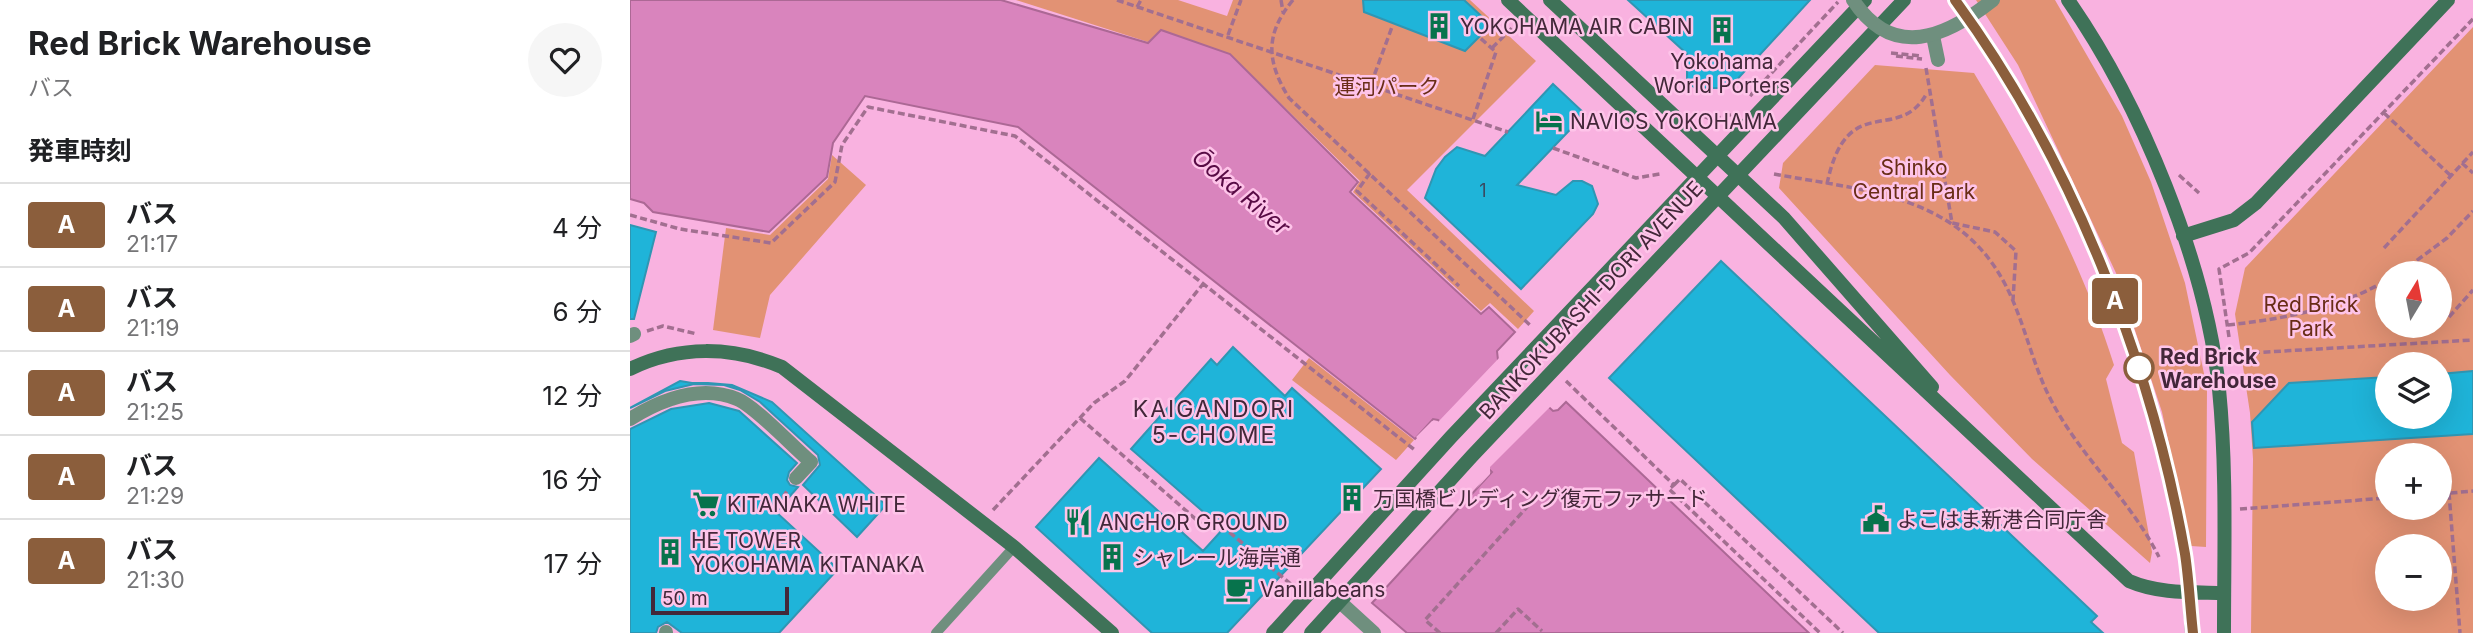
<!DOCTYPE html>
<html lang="ja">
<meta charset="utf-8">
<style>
:root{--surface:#fff;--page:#f6f6f6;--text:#202124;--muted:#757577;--line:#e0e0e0}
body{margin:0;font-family:Inter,"Noto Sans JP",sans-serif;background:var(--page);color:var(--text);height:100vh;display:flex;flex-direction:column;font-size:26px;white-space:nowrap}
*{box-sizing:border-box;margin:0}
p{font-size:23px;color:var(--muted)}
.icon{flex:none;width:38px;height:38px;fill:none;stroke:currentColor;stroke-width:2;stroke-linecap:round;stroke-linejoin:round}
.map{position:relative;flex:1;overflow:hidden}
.side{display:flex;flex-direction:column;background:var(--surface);width:630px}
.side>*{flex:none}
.badge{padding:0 14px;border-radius:5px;font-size:24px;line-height:46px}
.needle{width:46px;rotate:10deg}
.buttons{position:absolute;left:1745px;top:261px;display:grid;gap:14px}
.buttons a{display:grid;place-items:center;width:77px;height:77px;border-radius:50%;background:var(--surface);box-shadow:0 7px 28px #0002;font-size:35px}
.scale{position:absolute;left:21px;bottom:18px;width:138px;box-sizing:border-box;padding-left:7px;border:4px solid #432739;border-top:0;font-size:19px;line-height:24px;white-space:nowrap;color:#432739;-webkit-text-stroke:5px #fec4e9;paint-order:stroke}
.map>.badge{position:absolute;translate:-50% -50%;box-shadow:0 0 0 4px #fff}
h2{padding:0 28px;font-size:26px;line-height:63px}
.round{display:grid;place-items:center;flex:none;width:74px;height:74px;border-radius:37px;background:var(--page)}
.headline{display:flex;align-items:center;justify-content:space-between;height:119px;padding:0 28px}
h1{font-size:33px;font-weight:700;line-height:52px}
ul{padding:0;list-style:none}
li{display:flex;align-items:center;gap:21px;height:84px;padding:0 28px;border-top:2px solid var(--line)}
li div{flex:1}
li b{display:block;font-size:26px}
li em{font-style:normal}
li .badge{min-width:77px;font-weight:700;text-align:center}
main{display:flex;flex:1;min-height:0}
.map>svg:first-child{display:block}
</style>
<main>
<section class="side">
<div class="headline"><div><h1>Red Brick Warehouse</h1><p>バス</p></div><a class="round"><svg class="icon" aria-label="heart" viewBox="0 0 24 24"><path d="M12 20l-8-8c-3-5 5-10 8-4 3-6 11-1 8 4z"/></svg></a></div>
<h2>発車時刻</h2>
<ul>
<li><span class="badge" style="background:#8b5e3c;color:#fff">A</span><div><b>バス</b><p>21:17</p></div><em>4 分</em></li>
<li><span class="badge" style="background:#8b5e3c;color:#fff">A</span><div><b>バス</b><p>21:19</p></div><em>6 分</em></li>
<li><span class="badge" style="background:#8b5e3c;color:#fff">A</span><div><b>バス</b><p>21:25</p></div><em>12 分</em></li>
<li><span class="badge" style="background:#8b5e3c;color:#fff">A</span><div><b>バス</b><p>21:29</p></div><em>16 分</em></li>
<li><span class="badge" style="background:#8b5e3c;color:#fff">A</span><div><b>バス</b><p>21:30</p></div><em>17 分</em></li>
</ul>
</section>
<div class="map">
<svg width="1843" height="633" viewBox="0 0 1843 633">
<rect width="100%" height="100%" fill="#f9b2e0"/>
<path fill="#e29274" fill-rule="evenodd" d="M386 0H548L597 16 603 0H840L906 61 777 190 904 311 888 329 860 303 851 311 723 192 730 181 600 54 531 30 518 42Z
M1346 0H1425L1492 116 1521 182 1555 283 1577 388 1576 547 1561 546 1532 412 1486 273 1388 65Z
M1843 27V633H1621L1623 459 1620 413 1605 314 1615 268ZM1757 273H1810V326H1757ZM1757 364H1810V416H1757ZM1757 455H1810V508H1757ZM1757 546H1810V598H1757Z
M1245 65 1344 73C1401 167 1451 261 1484 365L1476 379 1492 443 1504 452 1522 552 1520 563 1402 459 1320 375 1149 188 1153 163Z
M202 155 236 185 140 295 130 338 83 330 96 228 140 235 198 179Z
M679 358 784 440 766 460 662 380Z"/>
<path fill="#d984bd" stroke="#ac6895" stroke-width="2" d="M0 0H371L518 43 531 30 600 54 728 182 720 192 851 314 859 307 885 332 867 351 868 360 923 411 928 410 936 402 1179 633H777L742 603 862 472 808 420 803 419 785 439 388 127 235 96 203 143 197 177 139 232 23 212 14 203 0 199Z"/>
<path fill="#f9b2e0" d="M875 345 871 358 922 405 860 467V474L846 489 858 473 806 424 789 440 786 437 802 421 808 422 870 357 869 352Z"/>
<path fill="#1fb4d9" stroke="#2f96b3" stroke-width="2" d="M733 0H834L861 25 835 51 734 12Z
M998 0H1180L1103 84 1092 88H1065L1057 81V54Z
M923 84 955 114 887 185 926 195 943 181H952L962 186 968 204 963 214 891 289 795 198 806 169 815 157 827 147 855 156Z
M0 225 26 232 4 319H0Z
M1091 261 1467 616 1461 622 1473 633H1249L979 378Z
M603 347 655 396 662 388 751 469 597 633H522L406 527 469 458 573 551 593 529 501 449 581 359 587 365Z
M1843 371V434L1624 448 1622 422 1659 383 1757 377V416H1810V374Z
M50 381 62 383H78L102 385 142 402 256 505 227 537 173 485 190 465 188 455 130 402 110 390 94 385 64 384 35 391 0 408Z
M79 403 109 411 167 463 159 472 157 480 160 485 168 487 146 512 208 569 149 633H52L37 622 28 627 26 633H0V429L41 409Z"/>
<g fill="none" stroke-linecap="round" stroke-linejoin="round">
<path stroke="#a26f90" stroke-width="3.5" stroke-dasharray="7 3.5" stroke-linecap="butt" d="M487 0 878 132
M651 0 653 12
M663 0C634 35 637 62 659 98L902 327
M507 7 511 0
M598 35 611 0
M862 48 883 27
M1261 53 1292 56
M1266 56 1292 59
M1296 68 1322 223 1365 232 1386 251 1383 300
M741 84 762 27
M1120 96 1208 2
M1065 112 1082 120 1103 114
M1754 113 1821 176
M843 119 866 52 849 37
M923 148 1006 178 1030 174
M1832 163 1843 173
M740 173 727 191 829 286
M1144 174C1235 191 1329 194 1376 286 1395 323 1402 364 1421 400 1451 458 1500 499 1529 557
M1549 175 1569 193
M1197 184C1217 88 1268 146 1297 93
M0 215 50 229 141 243 205 182 212 145 238 107 385 136 786 451
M1754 248 1843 152
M1770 273 1817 238 1843 211
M1819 317 1843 290
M1598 325C1653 319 1708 309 1757 280
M17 331 33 326 67 334
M1599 337 1589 269 1619 253 1843 19
M1602 354 1843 340
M936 381 1044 485 1039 489 1190 633
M450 418 577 529 585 520 663 586
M1044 485 1050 479 1213 633
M1819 493 1830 633
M1810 494 1843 491
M147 506 157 491
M1610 509 1757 498
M363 510 464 403 495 381 573 284
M810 633 795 620 898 506
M866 633 888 609 912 631"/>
<path stroke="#6f8f7e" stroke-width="10" d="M306 633 384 547"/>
<path stroke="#6f8f7e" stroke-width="14" d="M1303 36 1308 60
M0 336 4 334
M0 419C32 399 70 384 107 399 125 406 164 448 181 462L166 478
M710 602 744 633
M36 632V633"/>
<path stroke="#3f7258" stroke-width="14" d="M878 0 1499 581C1529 594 1562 592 1594 593
M920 0 1154 218 1302 387
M1325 0C1442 160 1520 359 1555 554 1559 580 1560 607 1562 633
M1438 0C1510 103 1576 263 1589 389 1597 470 1594 551 1594 633
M1553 236 1604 220 1626 203 1818 0
M0 369C49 345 102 346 152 367L384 547 482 633
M643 633 821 437 1235 0
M681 633 842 456 1274 0"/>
<path stroke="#6f8f7e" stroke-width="14" d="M1223 0C1263 61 1316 37 1363 0"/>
</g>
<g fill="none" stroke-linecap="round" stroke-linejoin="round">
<defs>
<path id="line" d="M1325 0C1441 158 1521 361 1555 554 1559 580 1560 607 1563 633"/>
</defs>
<use href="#line" stroke="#fff" stroke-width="16"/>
<use href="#line" stroke="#8b5e3c" stroke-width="10"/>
</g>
<defs>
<symbol id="building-bare" viewBox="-9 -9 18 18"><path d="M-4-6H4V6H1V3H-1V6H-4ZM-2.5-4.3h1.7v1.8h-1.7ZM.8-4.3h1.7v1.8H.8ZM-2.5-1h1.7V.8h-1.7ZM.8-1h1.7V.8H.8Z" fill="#07734c" stroke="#fec4e9" stroke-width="2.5" paint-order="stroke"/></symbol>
<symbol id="hotel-bare" viewBox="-9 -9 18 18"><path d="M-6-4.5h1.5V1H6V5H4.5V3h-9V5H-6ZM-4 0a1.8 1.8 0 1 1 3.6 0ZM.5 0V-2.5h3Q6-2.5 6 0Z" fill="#07734c" stroke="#fec4e9" stroke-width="2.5" paint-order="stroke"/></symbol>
<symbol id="supermarket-bare" viewBox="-9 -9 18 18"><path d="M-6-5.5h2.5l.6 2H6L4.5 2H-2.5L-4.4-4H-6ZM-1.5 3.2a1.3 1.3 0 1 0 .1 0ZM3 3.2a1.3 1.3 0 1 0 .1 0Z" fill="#07734c" stroke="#fec4e9" stroke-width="2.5" paint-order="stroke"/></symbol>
<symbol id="civic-bare" viewBox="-9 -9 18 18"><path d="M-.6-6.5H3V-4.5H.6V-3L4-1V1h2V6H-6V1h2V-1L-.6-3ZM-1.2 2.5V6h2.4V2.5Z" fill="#07734c" stroke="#fec4e9" stroke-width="2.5" paint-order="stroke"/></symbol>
<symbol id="restaurant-bare" viewBox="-9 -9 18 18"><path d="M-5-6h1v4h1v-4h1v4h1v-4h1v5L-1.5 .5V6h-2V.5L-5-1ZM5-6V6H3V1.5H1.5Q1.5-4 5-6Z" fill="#07734c" stroke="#fec4e9" stroke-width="2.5" paint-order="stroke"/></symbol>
<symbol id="cafe-bare" viewBox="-9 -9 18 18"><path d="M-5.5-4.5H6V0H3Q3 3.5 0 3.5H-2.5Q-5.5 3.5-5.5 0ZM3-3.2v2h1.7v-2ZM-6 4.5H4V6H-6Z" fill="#07734c" stroke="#fec4e9" stroke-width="2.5" paint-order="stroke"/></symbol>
</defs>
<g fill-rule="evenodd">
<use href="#building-bare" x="790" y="7" width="38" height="38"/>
<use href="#building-bare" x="1073" y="11" width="38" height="38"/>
<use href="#hotel-bare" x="900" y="102" width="38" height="38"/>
<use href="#building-bare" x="703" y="479" width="38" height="38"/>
<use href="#supermarket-bare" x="57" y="485" width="38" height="38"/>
<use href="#civic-bare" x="1227" y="500" width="38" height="38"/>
<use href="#restaurant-bare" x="429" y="503" width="38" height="38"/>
<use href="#building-bare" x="21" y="533" width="38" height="38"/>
<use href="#building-bare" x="463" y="538" width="38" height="38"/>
<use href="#cafe-bare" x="590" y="570" width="38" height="38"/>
</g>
<circle fill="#fff" stroke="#8b5e3c" stroke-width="3.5" cx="1509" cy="368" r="14"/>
<g text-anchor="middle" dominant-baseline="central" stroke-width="5" stroke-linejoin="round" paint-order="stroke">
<g font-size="18" fill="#3a4a61">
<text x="853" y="190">1</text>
</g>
<g font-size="21" fill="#432739" stroke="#fec4e9" text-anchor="start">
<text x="830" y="26">YOKOHAMA AIR CABIN</text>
<text x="1092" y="61" text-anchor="middle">Yokohama<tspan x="1092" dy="24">World Porters</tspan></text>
<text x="940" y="121">NAVIOS YOKOHAMA</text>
<text x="743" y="498">万国橋ビルディング復元ファサード</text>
<text x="97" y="504">KITANAKA WHITE</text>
<text x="1267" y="519">よこはま新港合同庁舎</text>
<text x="469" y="522">ANCHOR GROUND</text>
<text x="61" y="540">HE TOWER<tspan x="61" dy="24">YOKOHAMA KITANAKA</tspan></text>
<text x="503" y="557">シャレール海岸通</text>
<text x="630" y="589">Vanillabeans</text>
</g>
<g font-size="21" fill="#692d16" stroke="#fec4e9">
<text x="757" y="86">運河パーク</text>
<text x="1284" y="167">Shinko<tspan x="1284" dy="24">Central Park</tspan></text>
<text x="1681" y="304">Red Brick<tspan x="1681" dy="24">Park</tspan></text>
</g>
<g font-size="21" fill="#432739" stroke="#fec4e9">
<text transform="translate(961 300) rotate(-47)">BANKOKUBASHI-DORI AVENUE</text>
</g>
<g font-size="21" font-weight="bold" fill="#432739" stroke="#fec4e9" text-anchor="start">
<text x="1530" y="356">Red Brick<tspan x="1530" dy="24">Warehouse</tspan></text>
</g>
<g font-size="23" font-style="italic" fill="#580b45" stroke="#fec4e9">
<text transform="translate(611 192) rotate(40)">Ōoka River</text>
</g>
<g font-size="23" letter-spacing="2" fill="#432739" stroke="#fec4e9">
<text x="584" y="409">KAIGANDORI<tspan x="584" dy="26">5-CHOME</tspan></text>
</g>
</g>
</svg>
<div class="buttons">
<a><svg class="needle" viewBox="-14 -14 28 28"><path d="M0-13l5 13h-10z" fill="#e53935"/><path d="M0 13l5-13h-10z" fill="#757577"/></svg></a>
<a><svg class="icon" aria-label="layers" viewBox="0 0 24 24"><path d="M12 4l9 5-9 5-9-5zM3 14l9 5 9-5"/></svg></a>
<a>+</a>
<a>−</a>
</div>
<div class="scale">50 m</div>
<b class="badge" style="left:1485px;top:301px;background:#8b5e3c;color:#fff">A</b>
</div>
</main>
